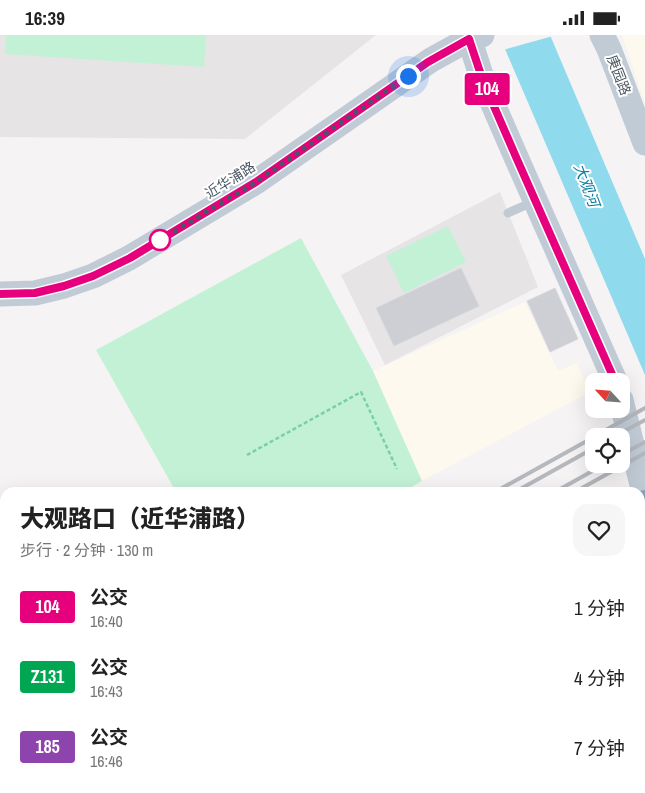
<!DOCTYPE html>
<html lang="zh">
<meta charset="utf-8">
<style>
:root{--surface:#fff;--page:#f6f6f6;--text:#222;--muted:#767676}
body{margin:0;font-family:"Archivo Narrow","Noto Sans SC",sans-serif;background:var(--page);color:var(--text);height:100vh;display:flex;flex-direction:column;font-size:19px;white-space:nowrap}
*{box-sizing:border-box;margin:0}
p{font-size:16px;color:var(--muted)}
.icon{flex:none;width:28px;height:28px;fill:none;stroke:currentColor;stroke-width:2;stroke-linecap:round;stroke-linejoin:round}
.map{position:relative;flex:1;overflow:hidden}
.side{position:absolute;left:0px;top:452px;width:645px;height:306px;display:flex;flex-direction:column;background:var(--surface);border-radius:15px 15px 0 0;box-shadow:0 5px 20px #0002}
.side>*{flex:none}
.badge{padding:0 10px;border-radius:4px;font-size:18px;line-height:32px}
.needle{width:32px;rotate:296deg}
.buttons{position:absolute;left:585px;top:338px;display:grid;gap:10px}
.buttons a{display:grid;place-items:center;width:45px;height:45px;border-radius:10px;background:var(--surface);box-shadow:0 5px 20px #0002;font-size:25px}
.you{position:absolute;width:25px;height:25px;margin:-12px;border:4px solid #fff;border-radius:50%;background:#1a73e8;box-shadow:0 0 0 8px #1a73e833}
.map>.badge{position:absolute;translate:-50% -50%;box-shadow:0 0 0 2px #fff}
.round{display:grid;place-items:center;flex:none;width:52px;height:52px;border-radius:15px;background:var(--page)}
.overview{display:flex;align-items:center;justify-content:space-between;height:85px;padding:0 20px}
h1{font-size:24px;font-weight:800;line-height:38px}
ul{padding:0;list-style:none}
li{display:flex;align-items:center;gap:15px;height:70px;padding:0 20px}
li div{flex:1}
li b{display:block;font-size:19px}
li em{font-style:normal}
li .badge{min-width:55px;font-weight:700;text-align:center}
.status{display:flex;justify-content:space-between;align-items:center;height:35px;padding:0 25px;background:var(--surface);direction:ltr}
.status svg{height:14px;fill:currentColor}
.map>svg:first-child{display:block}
</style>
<div class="status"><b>16:39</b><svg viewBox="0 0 49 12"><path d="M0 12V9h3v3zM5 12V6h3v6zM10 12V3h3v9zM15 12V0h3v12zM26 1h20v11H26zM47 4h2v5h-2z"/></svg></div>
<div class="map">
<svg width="645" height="758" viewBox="0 0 645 758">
<rect width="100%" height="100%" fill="#f5f3f3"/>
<path fill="#fdf9ef" d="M622 0H645V68Z
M301 203 373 336 525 267 558 336 576 328 590 357 401 457H176L96 315Z"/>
<path fill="#e6e4e5" d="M0 0H376L245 104 0 102Z
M500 157 538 252 385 330 341 240Z"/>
<path fill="#c3f1d5" d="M6 0H206L204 32 5 19Z
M448 191 466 227 404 258 386 221Z
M301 203 373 336 422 446 401 458 176 457 96 315Z
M645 574V690L640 691V577Z
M349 754H536L533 758H351Z"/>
<path fill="#90daee" d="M501 0H550L645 224V340L505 14Z"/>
<path fill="#f5f3f3" d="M499 0H552L553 1 503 15Z"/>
<path fill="#cdcfd5" stroke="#d7d9de" d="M461 233 479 271 394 311 376 273Z
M555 253 578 304 550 317 527 266Z"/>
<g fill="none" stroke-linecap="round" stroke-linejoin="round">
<defs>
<path id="highway" d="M640 472 645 469
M640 535 645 533
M170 758 176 754
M265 758 271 754"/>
</defs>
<use href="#highway" stroke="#7690ad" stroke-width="30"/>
<path stroke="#7ad0a6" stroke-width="2.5" stroke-dasharray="4 2.5" stroke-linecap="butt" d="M247 420 361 357 397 434"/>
<path stroke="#c1cad2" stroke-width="9" d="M508 178 535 166"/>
<path stroke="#c1cbd6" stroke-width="25" d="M468 0 483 46 516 122 615 346
M602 0 609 14 645 108
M0 259 35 258 64 251 93 241 129 223 256 147 431 25 469 4 482 0
M621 365 645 462"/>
<path stroke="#b3c2d1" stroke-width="28" d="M640 491 645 488
M640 516 645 513
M198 758 204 754
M236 758 242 754"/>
<use href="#highway" stroke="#8ba5c1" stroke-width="28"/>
<path stroke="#b5b8bd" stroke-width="4" d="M595 401 645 373
M615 401 645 385
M621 420 645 407
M493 458 594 402
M513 458 594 413
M553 458 605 429
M573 458 645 418
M0 736 5 733
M0 747 5 744
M13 758 20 754
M31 758 38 754"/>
</g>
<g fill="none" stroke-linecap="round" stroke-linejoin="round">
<defs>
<path id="line" d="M0 259 35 258 64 251 93 241 130 223 256 147 428 27 469 4 483 46 516 122 615 346"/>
</defs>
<use href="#line" stroke="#fff" stroke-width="11"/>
<use href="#line" stroke="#e6007e" stroke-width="8"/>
<path stroke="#4a5661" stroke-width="5" stroke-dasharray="0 9" d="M160 205 256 147 408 41"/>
</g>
<circle fill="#fff" stroke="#e6007e" stroke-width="2.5" cx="160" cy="205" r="10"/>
<g text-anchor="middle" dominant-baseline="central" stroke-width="4" stroke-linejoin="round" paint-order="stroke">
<g font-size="14" fill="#4a5661" stroke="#fff">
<text transform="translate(619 40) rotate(69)">庚园路</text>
<text transform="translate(230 145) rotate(-32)">近华浦路</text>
</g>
<g font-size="15" font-style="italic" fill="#0c7c9b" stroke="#fff">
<text transform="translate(587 150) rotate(69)">大观河</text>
</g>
</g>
</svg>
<div class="buttons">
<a><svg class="needle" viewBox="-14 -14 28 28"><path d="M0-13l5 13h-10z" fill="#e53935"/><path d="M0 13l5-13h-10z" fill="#767676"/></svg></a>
<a><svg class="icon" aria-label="locate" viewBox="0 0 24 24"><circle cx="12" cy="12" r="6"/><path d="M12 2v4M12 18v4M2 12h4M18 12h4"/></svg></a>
</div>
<div class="you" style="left:408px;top:41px"></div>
<b class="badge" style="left:487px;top:54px;background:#e6007e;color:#fff">104</b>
<section class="side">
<div class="overview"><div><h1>大观路口（近华浦路）</h1><p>步行 · 2 分钟 · 130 m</p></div><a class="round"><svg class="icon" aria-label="heart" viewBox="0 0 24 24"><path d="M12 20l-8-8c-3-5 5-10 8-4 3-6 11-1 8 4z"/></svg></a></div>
<ul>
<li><span class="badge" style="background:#e6007e;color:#fff">104</span><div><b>公交</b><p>16:40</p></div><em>1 分钟</em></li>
<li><span class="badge" style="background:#00a651;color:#fff">Z131</span><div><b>公交</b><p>16:43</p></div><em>4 分钟</em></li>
<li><span class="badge" style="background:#8e44ad;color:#fff">185</span><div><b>公交</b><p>16:46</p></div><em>7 分钟</em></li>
</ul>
</section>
</div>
